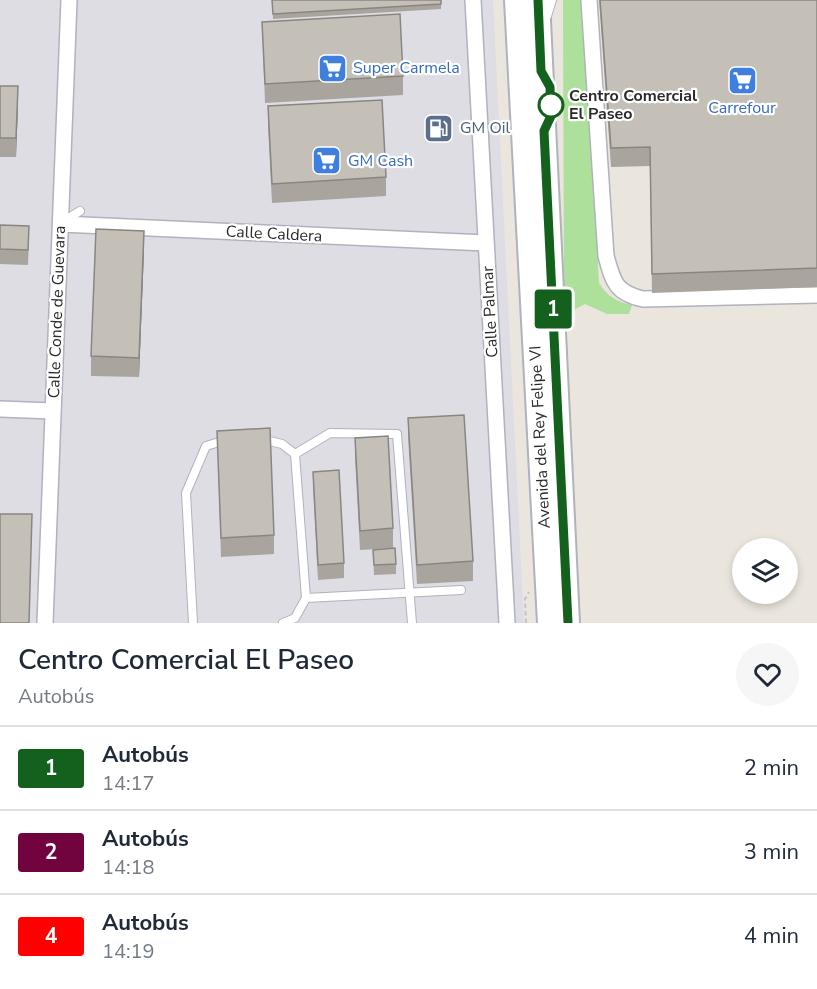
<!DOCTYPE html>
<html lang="es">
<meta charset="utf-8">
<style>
:root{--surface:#fff;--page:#f6f6f7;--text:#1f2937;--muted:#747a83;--line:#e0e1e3}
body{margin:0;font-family:"Nunito Sans",sans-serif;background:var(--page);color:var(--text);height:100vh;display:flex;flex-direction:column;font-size:22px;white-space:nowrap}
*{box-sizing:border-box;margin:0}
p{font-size:20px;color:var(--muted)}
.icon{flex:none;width:33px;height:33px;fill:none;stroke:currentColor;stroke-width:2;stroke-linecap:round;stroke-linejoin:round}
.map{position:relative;height:623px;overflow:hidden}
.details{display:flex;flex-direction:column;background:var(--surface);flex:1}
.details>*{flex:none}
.badge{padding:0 12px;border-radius:4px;font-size:21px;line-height:39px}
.controls{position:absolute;left:732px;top:538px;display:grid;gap:12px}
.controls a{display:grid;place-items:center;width:66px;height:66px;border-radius:50%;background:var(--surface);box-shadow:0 3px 9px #0003;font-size:30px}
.map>.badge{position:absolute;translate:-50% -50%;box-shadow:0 0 0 3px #fff}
.round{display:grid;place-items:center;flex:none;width:63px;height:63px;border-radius:32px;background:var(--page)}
.summary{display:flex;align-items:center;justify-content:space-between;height:102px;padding:0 18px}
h1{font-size:28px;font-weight:600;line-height:45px}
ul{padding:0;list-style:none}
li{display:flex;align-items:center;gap:18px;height:84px;padding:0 18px;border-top:2px solid var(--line)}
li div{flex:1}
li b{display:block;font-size:22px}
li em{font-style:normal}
li .badge{min-width:66px;font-weight:700;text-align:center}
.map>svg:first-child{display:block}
</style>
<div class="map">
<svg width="817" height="623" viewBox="0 0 817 623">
<rect width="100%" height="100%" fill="#ebe6dd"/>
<path fill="#dfdde4" d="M0 0H493L524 623H0Z"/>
<path fill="#ade09b" d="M563 0H584L599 283C607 296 617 302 632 305L629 314H607L585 304 574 310 564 304Z"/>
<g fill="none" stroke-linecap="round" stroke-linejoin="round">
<defs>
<path id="service" d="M547 16 552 0
M64 221 80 211
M261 439 282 444 295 454 306 598 295 618 283 623
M295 454 330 433 397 434 412 623
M306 598 461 590
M193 623 186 493 206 446 226 440"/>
<path id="minor" d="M473 0 507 623
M589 0 606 256C613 281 615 293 643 299L817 295
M61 224 486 243
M0 409 53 411
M45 623 69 0"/>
<path id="secondary" d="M516 0 549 623
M538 0 568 623"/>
</defs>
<use href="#service" stroke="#b0b2bd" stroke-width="10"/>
<use href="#minor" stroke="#b0b2bd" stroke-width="18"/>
<use href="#secondary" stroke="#b0b2bd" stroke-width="26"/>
<path stroke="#c3c3c3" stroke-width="2" stroke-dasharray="4.5 3" stroke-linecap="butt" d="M493 120 506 129
M526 623 525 599 529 592"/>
<use href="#service" stroke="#fff" stroke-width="8"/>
<use href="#minor" stroke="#fff" stroke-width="15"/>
<use href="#secondary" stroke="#fff" stroke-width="22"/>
</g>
<path fill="#a9a59e" d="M272 0H441V9L273 19Z
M599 0H817V287L652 293 650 166 611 167Z
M262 22 403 76V95L265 103Z
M0 86 18 105 16 157H0Z
M268 106 386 177V196L272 203 268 125Z
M0 225 29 241 28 265 0 264Z
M144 250 139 377 91 376V356Z
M408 418 473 561V581L417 584 408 437Z
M217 431 274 535V554L221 557Z
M355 438 393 528V548L360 550 355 457Z
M313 472 344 563V578L318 580 313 487Z
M373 550 396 564V574L374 575Z"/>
<path fill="#898681" d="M18 86V105L16 157V138Z
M144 231V250L139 377V358Z"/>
<path fill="#c4c0b8" stroke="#898681" stroke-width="1.5" d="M272 0H441V4L273 14Z
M600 0H817V268L652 274 650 147 611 148Z
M400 14 403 76 265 84 262 22Z
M0 86H18L16 138H0Z
M382 100 386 177 272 184 268 106Z
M0 225 29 226 28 250 0 249Z
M96 229 144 231 139 358 91 356Z
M464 415 473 561 417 565 408 418Z
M270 428 274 535 221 538 217 431Z
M388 436 393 528 360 531 355 438Z
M339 470 344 563 318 565 313 472Z
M0 514H32L29 623H1L0 622Z
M395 548 396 564 374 565 373 550Z"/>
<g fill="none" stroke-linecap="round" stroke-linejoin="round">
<defs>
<path id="line" d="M538 0 541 71 550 87 551 116 544 131 568 623"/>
</defs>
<use href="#line" stroke="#fff" stroke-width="14"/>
<use href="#line" stroke="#14611d" stroke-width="9"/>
</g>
<defs>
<symbol id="supermarket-square" viewBox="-11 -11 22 22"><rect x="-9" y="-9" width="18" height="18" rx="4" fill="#3f7fe0" stroke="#fff"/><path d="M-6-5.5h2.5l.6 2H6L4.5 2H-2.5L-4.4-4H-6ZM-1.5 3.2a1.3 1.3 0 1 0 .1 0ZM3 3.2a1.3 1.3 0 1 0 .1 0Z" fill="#fff"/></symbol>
<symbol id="fuel-square" viewBox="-11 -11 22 22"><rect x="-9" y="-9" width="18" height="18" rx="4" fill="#5c6f8a" stroke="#fff"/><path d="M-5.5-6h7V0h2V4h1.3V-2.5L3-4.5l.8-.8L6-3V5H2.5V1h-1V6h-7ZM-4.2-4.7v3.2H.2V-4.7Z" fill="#fff"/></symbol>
</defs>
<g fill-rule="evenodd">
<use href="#supermarket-square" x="316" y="52" width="33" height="33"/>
<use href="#supermarket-square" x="726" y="64" width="33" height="33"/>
<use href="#fuel-square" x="422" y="112" width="33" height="33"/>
<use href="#supermarket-square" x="310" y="144" width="33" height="33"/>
</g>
<circle fill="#fff" stroke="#14611d" stroke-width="3" cx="551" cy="105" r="12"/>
<g text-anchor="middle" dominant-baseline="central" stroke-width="4.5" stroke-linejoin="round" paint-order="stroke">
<g font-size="16" fill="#366cbe" stroke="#fff" text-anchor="start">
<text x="353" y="68">Super Carmela</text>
<text x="742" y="108" text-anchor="middle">Carrefour</text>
<text x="348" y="161">GM Cash</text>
</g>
<g font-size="16" font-weight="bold" fill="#2a2a2a" stroke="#fff" text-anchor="start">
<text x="569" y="96">Centro Comercial<tspan x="569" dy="18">El Paseo</tspan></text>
</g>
<g font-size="16" fill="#4e5e75" stroke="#fff" text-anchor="start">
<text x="460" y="128">GM Oil</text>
</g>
<g font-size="16" fill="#2a2a2a" stroke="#fff">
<text transform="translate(274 234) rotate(3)">Calle Caldera</text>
<text transform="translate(57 312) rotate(-88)">Calle Conde de Guevara</text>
<text transform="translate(490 312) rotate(-93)">Calle Palmar</text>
<text transform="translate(540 437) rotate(-93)">Avenida del Rey Felipe VI</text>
</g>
</g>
</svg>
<div class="controls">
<a><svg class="icon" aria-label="layers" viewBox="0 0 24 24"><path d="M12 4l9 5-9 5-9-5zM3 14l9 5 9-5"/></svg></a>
</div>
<b class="badge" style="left:553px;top:309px;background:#14611d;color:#fff">1</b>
</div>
<section class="details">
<div class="summary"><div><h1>Centro Comercial El Paseo</h1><p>Autobús</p></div><a class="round"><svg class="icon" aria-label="heart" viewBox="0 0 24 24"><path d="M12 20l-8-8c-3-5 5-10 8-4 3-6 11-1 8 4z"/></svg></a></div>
<ul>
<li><span class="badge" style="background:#14611d;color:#fff">1</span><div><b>Autobús</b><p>14:17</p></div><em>2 min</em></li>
<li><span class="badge" style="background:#71043e;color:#fff">2</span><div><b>Autobús</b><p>14:18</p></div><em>3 min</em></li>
<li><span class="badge" style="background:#f00;color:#fff">4</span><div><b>Autobús</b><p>14:19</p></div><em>4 min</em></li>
</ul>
</section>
